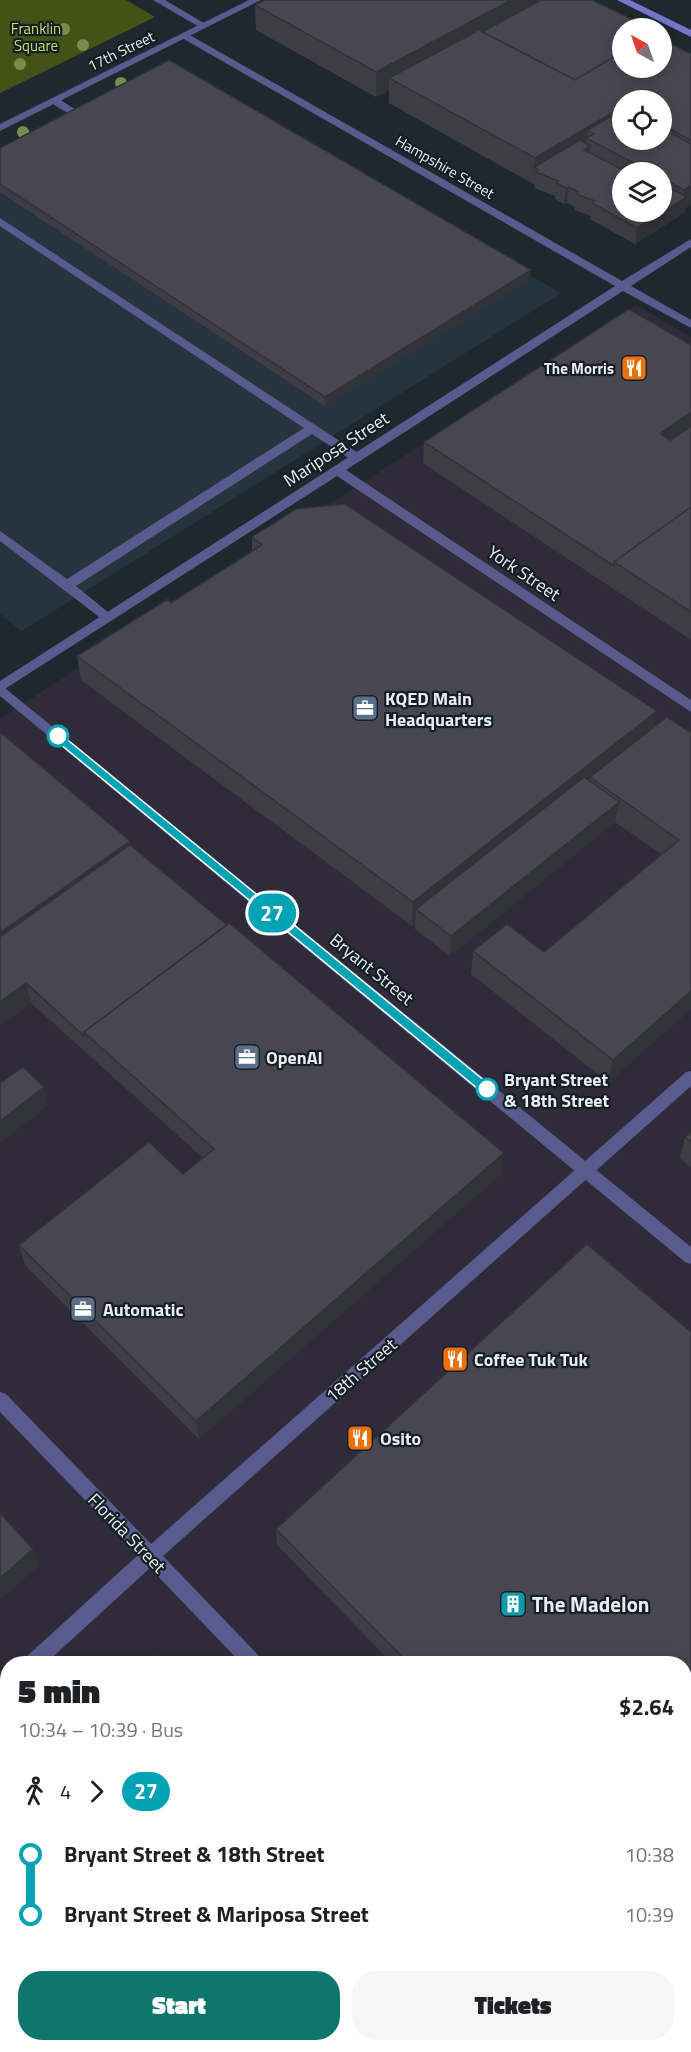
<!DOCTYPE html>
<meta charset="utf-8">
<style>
:root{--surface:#fff;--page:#f6f6f6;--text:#202124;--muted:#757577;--accent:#0f766e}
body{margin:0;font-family:"Titillium Web",sans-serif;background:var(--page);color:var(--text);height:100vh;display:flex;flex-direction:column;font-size:22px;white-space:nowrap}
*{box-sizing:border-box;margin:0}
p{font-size:20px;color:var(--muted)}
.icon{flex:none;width:33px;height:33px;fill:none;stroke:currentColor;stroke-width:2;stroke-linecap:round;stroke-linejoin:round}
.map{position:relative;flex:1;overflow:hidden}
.side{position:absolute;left:0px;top:1656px;width:692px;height:396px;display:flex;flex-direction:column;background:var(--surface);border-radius:24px 24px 0 0;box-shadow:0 3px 15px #0003}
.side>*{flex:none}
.badge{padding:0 12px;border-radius:20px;font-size:21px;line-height:39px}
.needle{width:39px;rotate:320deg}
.buttons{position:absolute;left:612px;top:18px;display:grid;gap:12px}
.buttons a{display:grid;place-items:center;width:60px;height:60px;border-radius:50%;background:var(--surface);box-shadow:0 3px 15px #0003;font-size:30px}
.map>.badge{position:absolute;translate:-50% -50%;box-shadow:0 0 0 3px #fff}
.legs{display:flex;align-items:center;gap:9px;height:66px;padding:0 18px;font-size:20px}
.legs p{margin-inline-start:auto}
.headline{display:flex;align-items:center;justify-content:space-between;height:102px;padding:0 18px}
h1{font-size:33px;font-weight:800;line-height:45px}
.action{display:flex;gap:12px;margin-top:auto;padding:12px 18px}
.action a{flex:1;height:69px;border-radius:24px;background:var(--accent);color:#fff;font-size:24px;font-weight:800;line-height:69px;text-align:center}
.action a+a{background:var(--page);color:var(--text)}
ul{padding:0 18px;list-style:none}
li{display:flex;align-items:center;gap:21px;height:60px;font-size:22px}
li i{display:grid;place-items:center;width:9px;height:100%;margin:0 8px;background:currentColor}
li i::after{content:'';width:15px;height:15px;margin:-8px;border:4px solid;border-radius:50%;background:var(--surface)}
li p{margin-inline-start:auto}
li:first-child i{background:linear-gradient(#0000 50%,currentColor 0)}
li:last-child i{background:linear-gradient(currentColor 50%,#0000 0)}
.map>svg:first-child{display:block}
</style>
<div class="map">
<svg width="691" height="2052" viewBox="0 0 691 2052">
<rect width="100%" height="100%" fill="#1f282f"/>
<path fill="#302b3b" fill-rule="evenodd" d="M636 305 691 337V2052H0V719ZM8 1664H684V2044H8Z"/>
<path fill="#26343f" d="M169 69 561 293 22 631 0 614V155Z"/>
<path fill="#445217" d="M0 0H126L155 17 0 93Z"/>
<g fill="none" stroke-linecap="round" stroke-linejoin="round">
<path fill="#595b8e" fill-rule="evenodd" d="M51 99H59L93 121 84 123 51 103Z
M0 218 361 455V461H353L312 434 76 586 114 617 113 620H103L0 541V531L67 579 304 428 0 226Z"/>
<path fill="#595b8e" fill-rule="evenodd" d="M153 0H165L209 26 201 28Z
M182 34H188L622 281 691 239V247L631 286 691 320V328L623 291 346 470 691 700V712L337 476 0 692V681L615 286 182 38Z
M691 1071V1086L163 1556 261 1658 264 1664H242L150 1568 45 1664H22L25 1658 138 1555 0 1412V1392L6 1394 151 1544 686 1072Z
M8 1676V1697L0 1700V1680Z
M625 2044H649L652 2052H628Z"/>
<path fill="#595b8e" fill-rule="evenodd" d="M249 0H261L0 131V124Z
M0 684 691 1247V1264L685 1262 0 696Z"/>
<path fill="#7578ca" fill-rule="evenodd" d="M617 0H630L691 30V37Z"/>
</g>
<g fill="#778d4e">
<circle cx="64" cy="29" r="6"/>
<circle cx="83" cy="45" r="6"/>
<circle cx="20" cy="64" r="6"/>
<circle cx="121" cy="83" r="6"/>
<circle cx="23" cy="132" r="6"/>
</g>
<path fill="#3e3d46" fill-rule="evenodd" d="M255 5 622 28 691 54V205L685 208 684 213 635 244 590 219 591 216 575 210V207L567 203 564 204 555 199V196L534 188 535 185 389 103V90L376 97 256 30ZM622 100H662V140H622ZM622 172H662V212Z
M0 148 530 279 325 406 0 192Z
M691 345V640L423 463 424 442Z
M252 537 654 727 691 733V1009L608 1082 471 974 473 951 544 952 661 854 615 822 450 956 415 929V923L412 926 81 680 77 656 171 603 252 551Z
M0 732 130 841V845L504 1153 501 1174 199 1439 25 1265 19 1245 183 1174 203 1158 31 1003 0 1025Z
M691 1132V1168L680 1158 685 1137Z
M691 1332V1820L684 1828V1664H393L277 1545 276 1529Z
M691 1929V1948L684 1941V1939Z
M237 2044H530L537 2052H244Z"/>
<path fill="#323239" d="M511 0H550L389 78V90L376 97V72Z
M622 107V117L594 134 588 130 585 149 590 146 589 162 534 167 533 183 535 158Z
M691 185V205L685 208 684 213 635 244 637 228 682 200 684 190Z
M569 187 567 203 564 204 566 188Z
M531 270 530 279 325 406V397Z
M691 412V431L656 455 660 434Z
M657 711 653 735 590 777 589 786 416 909 415 923 412 926 413 902Z
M619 802 615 822 450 956 451 936Z
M130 841 133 865 0 960V933Z
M26 983 31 1003 0 1025V1002Z
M691 991V1009L608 1082 613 1060Z
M44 1087 48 1106 0 1143V1121Z
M504 1153 501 1174 199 1439 196 1421Z
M33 1549 39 1566 0 1600V1578Z
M691 1816V1820L684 1828V1824Z
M1 1905 8 1916 0 1924V1906Z
M253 2045 255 2052H248V2051Z
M294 2046 295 2052H289Z"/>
<path fill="#484751" stroke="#323239" stroke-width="1.5" d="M265 0H511L376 72 255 5Z
M541 0H592L650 28H622V52L575 80 482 32Z
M479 30 575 80 622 52V68H662V39L691 54V140L662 125V100H622V107L535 158 389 78Z
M169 60 531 270 325 397 0 184V148Z
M615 114 622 117V140H662V128L691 144V185L684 190 662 178V172H651L586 138 594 134 588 130Z
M580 140 590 146 584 150 621 169 627 165 640 172H622V212H662V184L687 197 637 228 592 203 595 201 576 194 579 192 569 187 566 188 556 183 559 181 536 172 539 170 534 167Z
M629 309 691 345V412L660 434 671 440 691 426V507L614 562V566L424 442Z
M345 504 657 711 413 902 77 656 168 599 171 603 262 545 252 537 296 509Z
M691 507V612L614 562Z
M667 717 691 733V991L613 1060 473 951 507 924 544 952 679 840 590 777Z
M0 732 130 841 0 933Z
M584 777 619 802 451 936 416 909Z
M130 845 227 925 84 1032V1036L26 983 0 1002V937Z
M229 923 504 1153 196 1421 19 1245 149 1142 183 1174 214 1149 84 1032Z
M23 1067 44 1087 0 1121V1083Z
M691 1132V1142L685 1137Z
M587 1244 691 1332V1816L684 1824V1664H409L276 1529Z
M0 1513 33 1549 0 1578Z
M158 1655 166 1664H149Z
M8 2010V2044H65L69 2049 65 2052H0V2018Z
M242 2044H530L537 2052H298L294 2046 289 2052H259L253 2045 248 2051Z"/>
<path fill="#00a3b4" stroke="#fff" stroke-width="1.5" d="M58 732 491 1086V1093H483L54 739V733Z"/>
<defs>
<symbol id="restaurant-square" viewBox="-11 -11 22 22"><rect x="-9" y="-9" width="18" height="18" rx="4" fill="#e8710a" stroke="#161e25"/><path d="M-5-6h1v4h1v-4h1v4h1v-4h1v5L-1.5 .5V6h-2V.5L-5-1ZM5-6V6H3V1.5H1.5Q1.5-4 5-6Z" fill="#fff"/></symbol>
<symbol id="office-square" viewBox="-11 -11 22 22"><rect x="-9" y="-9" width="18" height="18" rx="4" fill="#5c6f8a" stroke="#161e25"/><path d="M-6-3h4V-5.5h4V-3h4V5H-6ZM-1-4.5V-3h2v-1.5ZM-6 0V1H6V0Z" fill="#fff"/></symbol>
<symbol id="building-square" viewBox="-11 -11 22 22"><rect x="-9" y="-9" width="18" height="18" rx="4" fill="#0f9aa8" stroke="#161e25"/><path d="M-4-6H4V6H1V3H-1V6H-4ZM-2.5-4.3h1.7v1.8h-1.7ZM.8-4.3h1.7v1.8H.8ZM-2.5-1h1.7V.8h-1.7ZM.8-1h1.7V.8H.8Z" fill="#fff"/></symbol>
</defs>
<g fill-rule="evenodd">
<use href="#restaurant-square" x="619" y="353" width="30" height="30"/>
<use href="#office-square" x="350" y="693" width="30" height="30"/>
<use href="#office-square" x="232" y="1042" width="30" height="30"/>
<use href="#office-square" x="68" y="1294" width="30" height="30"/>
<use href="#restaurant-square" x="440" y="1344" width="30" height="30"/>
<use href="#restaurant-square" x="345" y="1423" width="30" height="30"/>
<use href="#building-square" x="498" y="1589" width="30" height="30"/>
</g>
<g fill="#fff" stroke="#00a3b4" stroke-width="3">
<circle cx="58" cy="736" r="10"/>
<circle cx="487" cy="1089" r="10"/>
</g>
<g text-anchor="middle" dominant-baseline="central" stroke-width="4.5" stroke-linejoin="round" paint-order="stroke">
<g font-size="15" fill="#bfdf67" stroke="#161e25">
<text x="36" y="28">Franklin<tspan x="36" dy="17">Square</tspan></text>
</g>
<g font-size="15" fill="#e8edf2" stroke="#161e25">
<text transform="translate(121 51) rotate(-26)">17th Street</text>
<text transform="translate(445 167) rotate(30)">Hampshire Street</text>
</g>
<g font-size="15" font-weight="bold" fill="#e8edf2" stroke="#161e25" text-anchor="end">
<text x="614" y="368">The Morris</text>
</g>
<g font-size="18" fill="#e8edf2" stroke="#161e25">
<text transform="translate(336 449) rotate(-33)">Mariposa Street</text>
<text transform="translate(524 573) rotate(34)">York Street</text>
<text transform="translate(372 969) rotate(39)">Bryant Street</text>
<text transform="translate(361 1370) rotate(-41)">18th Street</text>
<text transform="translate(127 1533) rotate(46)">Florida Street</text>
</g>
<g font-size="18" font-weight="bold" fill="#e8edf2" stroke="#161e25" text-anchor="start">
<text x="385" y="698">KQED Main<tspan x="385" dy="21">Headquarters</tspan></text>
<text x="266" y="1057">OpenAI</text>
<text x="103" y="1309">Automatic</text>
<text x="474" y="1359">Coffee Tuk Tuk</text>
<text x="380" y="1438">Osito</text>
</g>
<g font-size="18" font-weight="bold" fill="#e8edf2" stroke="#161e25" text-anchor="start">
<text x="504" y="1079">Bryant Street<tspan x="504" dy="21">&amp; 18th Street</tspan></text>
</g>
<g font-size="21" font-weight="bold" fill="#e8edf2" stroke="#161e25" text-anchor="start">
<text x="532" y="1604">The Madelon</text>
</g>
</g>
</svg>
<div class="buttons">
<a><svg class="needle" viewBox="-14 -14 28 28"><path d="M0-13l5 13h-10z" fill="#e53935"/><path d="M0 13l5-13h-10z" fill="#757577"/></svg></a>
<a><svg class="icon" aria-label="locate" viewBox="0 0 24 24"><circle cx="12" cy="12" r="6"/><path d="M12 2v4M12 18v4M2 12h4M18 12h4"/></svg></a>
<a><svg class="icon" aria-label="layers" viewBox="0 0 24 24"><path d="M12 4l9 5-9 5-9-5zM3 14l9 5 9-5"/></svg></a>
</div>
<b class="badge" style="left:272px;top:913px;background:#00a3b4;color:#fff">27</b>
<section class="side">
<div class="headline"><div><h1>5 min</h1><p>10:34 – 10:39 · Bus</p></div><b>$2.64</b></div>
<div class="legs"><svg class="icon" aria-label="walk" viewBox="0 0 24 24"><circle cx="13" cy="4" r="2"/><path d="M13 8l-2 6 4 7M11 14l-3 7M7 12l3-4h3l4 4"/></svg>4<svg class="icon" aria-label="forward" viewBox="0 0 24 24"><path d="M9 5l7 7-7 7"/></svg><b class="badge" style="background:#00a3b4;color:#fff">27</b></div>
<ul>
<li><i style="color:#00a3b4"></i><b>Bryant Street &amp; 18th Street</b><p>10:38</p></li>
<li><i style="color:#00a3b4"></i><b>Bryant Street &amp; Mariposa Street</b><p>10:39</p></li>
</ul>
<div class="action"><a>Start</a><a>Tickets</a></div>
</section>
</div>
